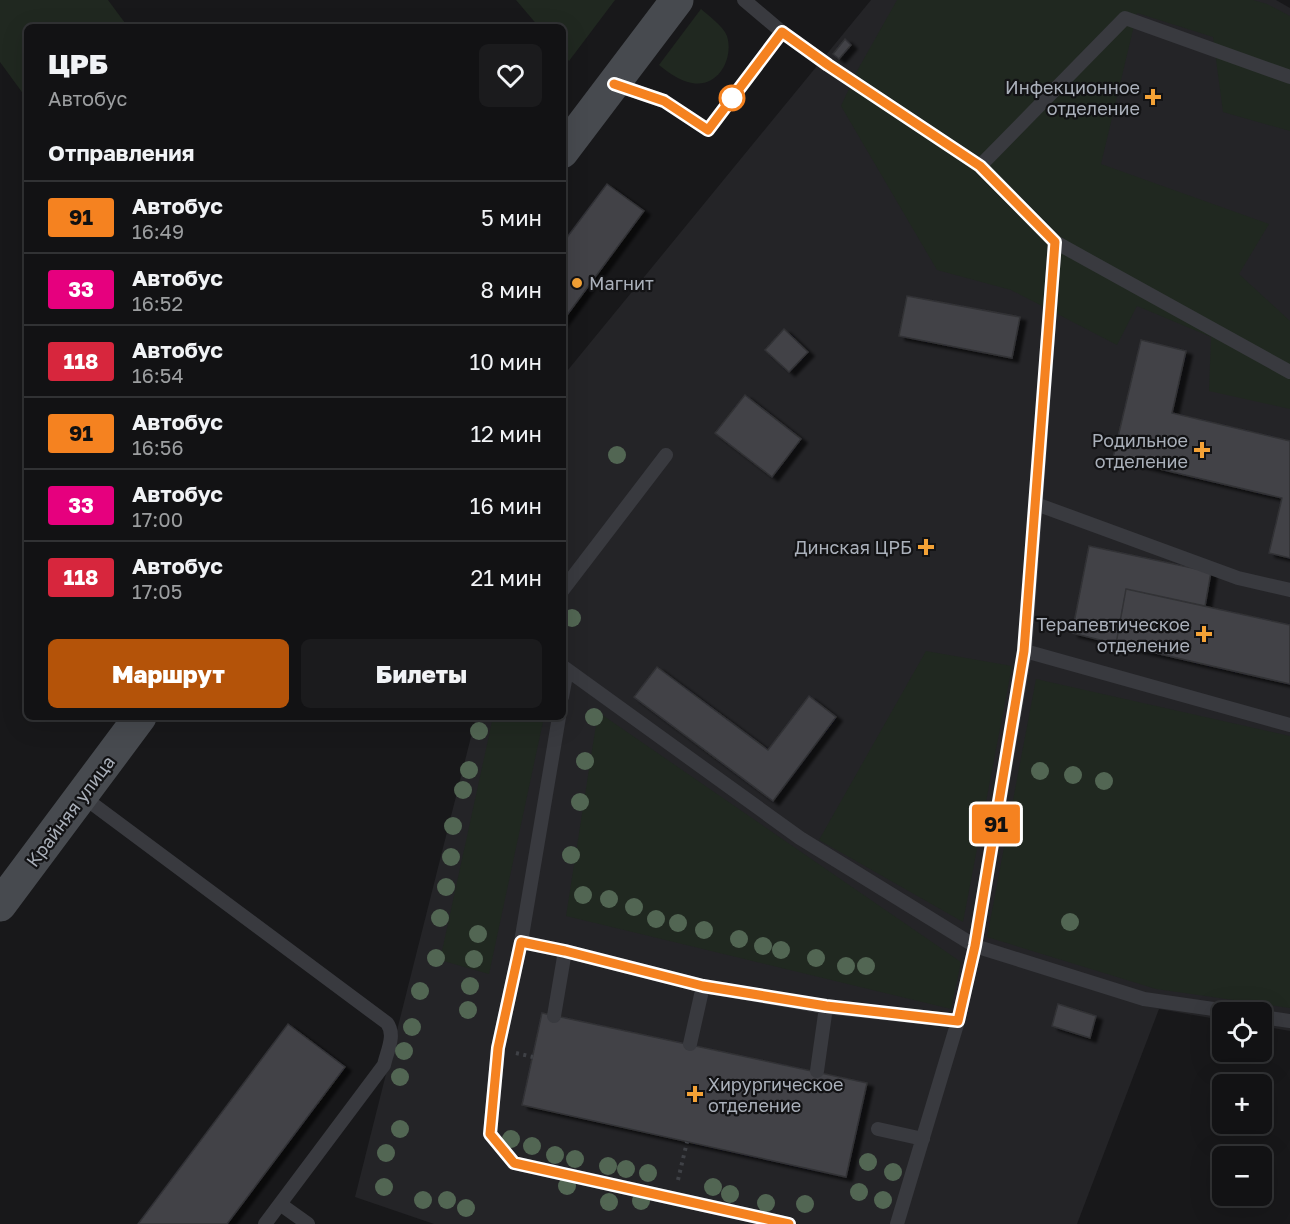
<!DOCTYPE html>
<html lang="ru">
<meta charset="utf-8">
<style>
:root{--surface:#121214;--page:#1b1b1d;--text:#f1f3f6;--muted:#9c9ea0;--line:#313234;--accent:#b45309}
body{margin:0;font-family:"Golos Text",sans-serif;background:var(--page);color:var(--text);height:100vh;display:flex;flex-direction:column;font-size:22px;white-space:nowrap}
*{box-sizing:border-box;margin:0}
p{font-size:20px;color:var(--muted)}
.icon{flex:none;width:33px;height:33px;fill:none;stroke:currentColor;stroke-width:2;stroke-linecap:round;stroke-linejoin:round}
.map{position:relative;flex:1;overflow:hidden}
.side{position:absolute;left:24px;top:24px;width:542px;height:696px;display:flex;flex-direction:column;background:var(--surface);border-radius:9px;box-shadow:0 6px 24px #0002,0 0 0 2px var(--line)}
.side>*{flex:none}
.badge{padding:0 12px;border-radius:4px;font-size:21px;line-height:39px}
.fabs{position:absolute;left:1212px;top:1002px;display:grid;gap:12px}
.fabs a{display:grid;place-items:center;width:60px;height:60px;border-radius:9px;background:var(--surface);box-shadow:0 6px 24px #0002,0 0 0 2px var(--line);font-size:30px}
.map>.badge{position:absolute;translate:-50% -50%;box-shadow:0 0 0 3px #fff}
h2{padding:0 24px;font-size:22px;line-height:54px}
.round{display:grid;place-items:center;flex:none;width:63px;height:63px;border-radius:9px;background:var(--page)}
.overview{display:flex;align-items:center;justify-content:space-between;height:102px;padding:0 24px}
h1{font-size:28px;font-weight:800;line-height:45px}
.action{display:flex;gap:12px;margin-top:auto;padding:12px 24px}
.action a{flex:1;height:69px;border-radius:9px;background:var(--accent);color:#fff;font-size:24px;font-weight:800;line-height:69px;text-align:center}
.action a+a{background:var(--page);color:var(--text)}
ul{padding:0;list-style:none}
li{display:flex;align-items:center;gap:18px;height:72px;padding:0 24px;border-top:2px solid var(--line)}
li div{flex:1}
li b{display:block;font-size:22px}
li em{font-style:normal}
li .badge{min-width:66px;font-weight:700;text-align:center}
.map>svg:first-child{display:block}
</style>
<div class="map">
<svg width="1290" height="1224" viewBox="0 0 1290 1224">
<defs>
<filter id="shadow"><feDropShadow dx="6" dy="4" stdDeviation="1.5" flood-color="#0009"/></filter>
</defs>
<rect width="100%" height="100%" fill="#18181a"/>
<path fill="#242427" d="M871 0H1276L1290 8V1031L1262 1026V1012H1222V1020L1159 1009 1077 1224H434L355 1197 476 717H562L563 376Z"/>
<path fill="#202820" d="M0 0H108L128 27H27V99L0 62Z
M516 0H615L569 61 563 54 562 27H539Z
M897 0H1253L1267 4 1290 16V131L1223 112 1213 37 1137 13 1101 164 1269 224 1239 274 1290 321V409L1209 391 1211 337 1137 306 1117 345 1011 290 937 270 841 106 857 71Z
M701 9C709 16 723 26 727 36 734 59 718 88 692 83 680 81 669 73 659 65Z
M926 651 1012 666 963 922 819 840Z
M1036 679 1290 736V1008L1156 989 987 937Z
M598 712 961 962 951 1009 566 916Z
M493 717H544L489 974 440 960Z"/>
<path fill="#424347" stroke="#323236" stroke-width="1.5" filter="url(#shadow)" d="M845 39 851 45 839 59 833 54Z
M607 184 644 211 562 322V244Z
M907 296 1020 317 1012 358 899 336Z
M784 329 808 352 789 372 765 350Z
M1141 340 1186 351 1172 413 1290 441V558L1269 553 1282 498 1113 458Z
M745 395 801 439 772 477 715 433Z
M1089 546 1211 572 1205 606 1126 589 1116 644 1072 633Z
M1126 589 1290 625V684L1116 644Z
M657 667 768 750 809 696 836 717 773 801 634 697Z
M1058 1004 1096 1016 1090 1038 1052 1026Z
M542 1013 867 1083 846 1177 522 1105Z
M288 1024 345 1067 227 1224H138Z"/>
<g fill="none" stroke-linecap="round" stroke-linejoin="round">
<path stroke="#3f4146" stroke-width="4" stroke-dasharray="3 4.5" stroke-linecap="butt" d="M516 1053 533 1057
M678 1180 687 1142"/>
<path stroke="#393a3f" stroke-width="14" d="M744 0 782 32 828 65 980 166 1055 242 1290 372
M614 84 664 101 708 130 782 32
M980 166 1125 18 1290 77
M1036 504 1238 578 1290 590
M562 591 666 455
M1025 651 1290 725
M562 666 800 838 975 946 1144 999 1234 1012
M562 697 567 670
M559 717 521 942 498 1048 490 1134 514 1163 789 1224
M82 796 387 1023C396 1035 387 1051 384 1065L265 1224
M521 942 565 951 703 986 826 1007 958 1021
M554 1016 565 951
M1262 1017 1290 1021
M690 1044 703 986
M817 1071 826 1007
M878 1129 923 1139
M280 1204 308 1224
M897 1224 958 1021 975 946 1025 651 1055 242"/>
<path stroke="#474a4f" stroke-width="33" d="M562 152 677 0
M0 905 140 717"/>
</g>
<g fill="#526653">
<circle cx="617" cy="455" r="9"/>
<circle cx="572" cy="618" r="9"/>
<circle cx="594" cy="717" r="9"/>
<circle cx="479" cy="731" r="9"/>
<circle cx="585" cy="761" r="9"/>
<circle cx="469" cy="770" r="9"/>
<circle cx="1040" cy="771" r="9"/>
<circle cx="1073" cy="775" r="9"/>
<circle cx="1104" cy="781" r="9"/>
<circle cx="463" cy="790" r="9"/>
<circle cx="580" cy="802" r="9"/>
<circle cx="453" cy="826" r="9"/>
<circle cx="571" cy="855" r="9"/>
<circle cx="451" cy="857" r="9"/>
<circle cx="446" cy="887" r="9"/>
<circle cx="583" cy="895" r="9"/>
<circle cx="609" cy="899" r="9"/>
<circle cx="634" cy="907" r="9"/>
<circle cx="440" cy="918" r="9"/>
<circle cx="656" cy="919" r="9"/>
<circle cx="1070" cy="922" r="9"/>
<circle cx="678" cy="923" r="9"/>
<circle cx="704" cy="930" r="9"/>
<circle cx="478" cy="934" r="9"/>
<circle cx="739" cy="939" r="9"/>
<circle cx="763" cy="946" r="9"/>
<circle cx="781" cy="950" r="9"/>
<circle cx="436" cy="958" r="9"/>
<circle cx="816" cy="958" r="9"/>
<circle cx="474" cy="959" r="9"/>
<circle cx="846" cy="966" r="9"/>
<circle cx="866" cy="966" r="9"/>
<circle cx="470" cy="986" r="9"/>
<circle cx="420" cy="991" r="9"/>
<circle cx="468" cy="1010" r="9"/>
<circle cx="412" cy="1027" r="9"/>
<circle cx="404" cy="1051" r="9"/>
<circle cx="400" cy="1077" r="9"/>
<circle cx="400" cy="1129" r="9"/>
<circle cx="511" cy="1139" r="9"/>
<circle cx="532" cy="1146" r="9"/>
<circle cx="386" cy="1153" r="9"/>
<circle cx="555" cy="1155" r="9"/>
<circle cx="575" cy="1159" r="9"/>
<circle cx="868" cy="1162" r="9"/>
<circle cx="608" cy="1166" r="9"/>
<circle cx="626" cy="1169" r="9"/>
<circle cx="893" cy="1172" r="9"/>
<circle cx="648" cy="1173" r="9"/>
<circle cx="567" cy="1186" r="9"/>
<circle cx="384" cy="1187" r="9"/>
<circle cx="713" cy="1187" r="9"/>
<circle cx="859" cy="1192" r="9"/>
<circle cx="730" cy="1194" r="9"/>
<circle cx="423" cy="1200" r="9"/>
<circle cx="447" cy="1200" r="9"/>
<circle cx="883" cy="1200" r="9"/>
<circle cx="641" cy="1201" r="9"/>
<circle cx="609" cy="1202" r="9"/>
<circle cx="766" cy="1203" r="9"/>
<circle cx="805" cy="1204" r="9"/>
<circle cx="466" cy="1208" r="9"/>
</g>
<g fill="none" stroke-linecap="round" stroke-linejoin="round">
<defs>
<path id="line" d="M614 84 664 101 708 130 782 32 828 65 980 166 1055 242 1024 651 975 946 958 1021 826 1006 703 986 565 951 521 942 498 1048 490 1134 514 1163 789 1224"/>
</defs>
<use href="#line" stroke="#fff" stroke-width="14"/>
<use href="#line" stroke="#f58220" stroke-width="9"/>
</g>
<g fill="#f4a236" stroke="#131315" stroke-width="2">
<path d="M1150 88h6v6h6v6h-6v6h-6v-6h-6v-6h6z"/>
<circle cx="577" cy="283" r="6"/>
<path d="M1199 441h6v6h6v6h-6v6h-6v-6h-6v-6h6z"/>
<path d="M923 538h6v6h6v6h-6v6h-6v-6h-6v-6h6z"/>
<path d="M1201 625h6v6h6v6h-6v6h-6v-6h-6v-6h6z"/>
<path d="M692 1085h6v6h6v6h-6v6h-6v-6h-6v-6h6z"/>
</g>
<circle fill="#fff" stroke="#f58220" stroke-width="3" cx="732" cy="98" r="12"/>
<g text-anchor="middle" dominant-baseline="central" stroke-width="4.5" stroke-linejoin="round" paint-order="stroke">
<g font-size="18" fill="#aab0ba" stroke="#131315" text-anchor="end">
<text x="1140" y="87">Инфекционное<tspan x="1140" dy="21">отделение</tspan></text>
<text x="589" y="283" text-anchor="start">Магнит</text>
<text x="1188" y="440">Родильное<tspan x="1188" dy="21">отделение</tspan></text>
<text x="912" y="547">Динская ЦРБ</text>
<text x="1190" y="624">Терапевтическое<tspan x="1190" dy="21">отделение</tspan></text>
<text x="708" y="1084" text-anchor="start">Хирургическое<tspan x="708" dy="21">отделение</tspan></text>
</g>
<g font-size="18" fill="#aab0ba" stroke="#131315">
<text transform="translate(70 811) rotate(-53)">Крайняя улица</text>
</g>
</g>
</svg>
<div class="fabs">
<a><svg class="icon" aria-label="locate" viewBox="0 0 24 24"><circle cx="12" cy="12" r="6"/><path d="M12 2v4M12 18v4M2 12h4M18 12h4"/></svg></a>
<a>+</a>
<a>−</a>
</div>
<b class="badge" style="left:996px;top:824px;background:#f58220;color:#111">91</b>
<section class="side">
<div class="overview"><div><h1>ЦРБ</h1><p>Автобус</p></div><a class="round"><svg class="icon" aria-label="heart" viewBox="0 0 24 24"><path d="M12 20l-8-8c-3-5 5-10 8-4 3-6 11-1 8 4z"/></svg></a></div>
<h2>Отправления</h2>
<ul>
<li><span class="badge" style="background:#f58220;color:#111">91</span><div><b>Автобус</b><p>16:49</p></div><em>5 мин</em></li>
<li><span class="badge" style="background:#e6007e;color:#fff">33</span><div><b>Автобус</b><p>16:52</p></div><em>8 мин</em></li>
<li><span class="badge" style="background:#d7263d;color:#fff">118</span><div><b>Автобус</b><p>16:54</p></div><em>10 мин</em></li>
<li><span class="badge" style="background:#f58220;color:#111">91</span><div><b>Автобус</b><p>16:56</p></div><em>12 мин</em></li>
<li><span class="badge" style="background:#e6007e;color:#fff">33</span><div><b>Автобус</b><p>17:00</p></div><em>16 мин</em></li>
<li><span class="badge" style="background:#d7263d;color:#fff">118</span><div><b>Автобус</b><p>17:05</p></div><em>21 мин</em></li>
</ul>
<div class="action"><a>Маршрут</a><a>Билеты</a></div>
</section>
</div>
